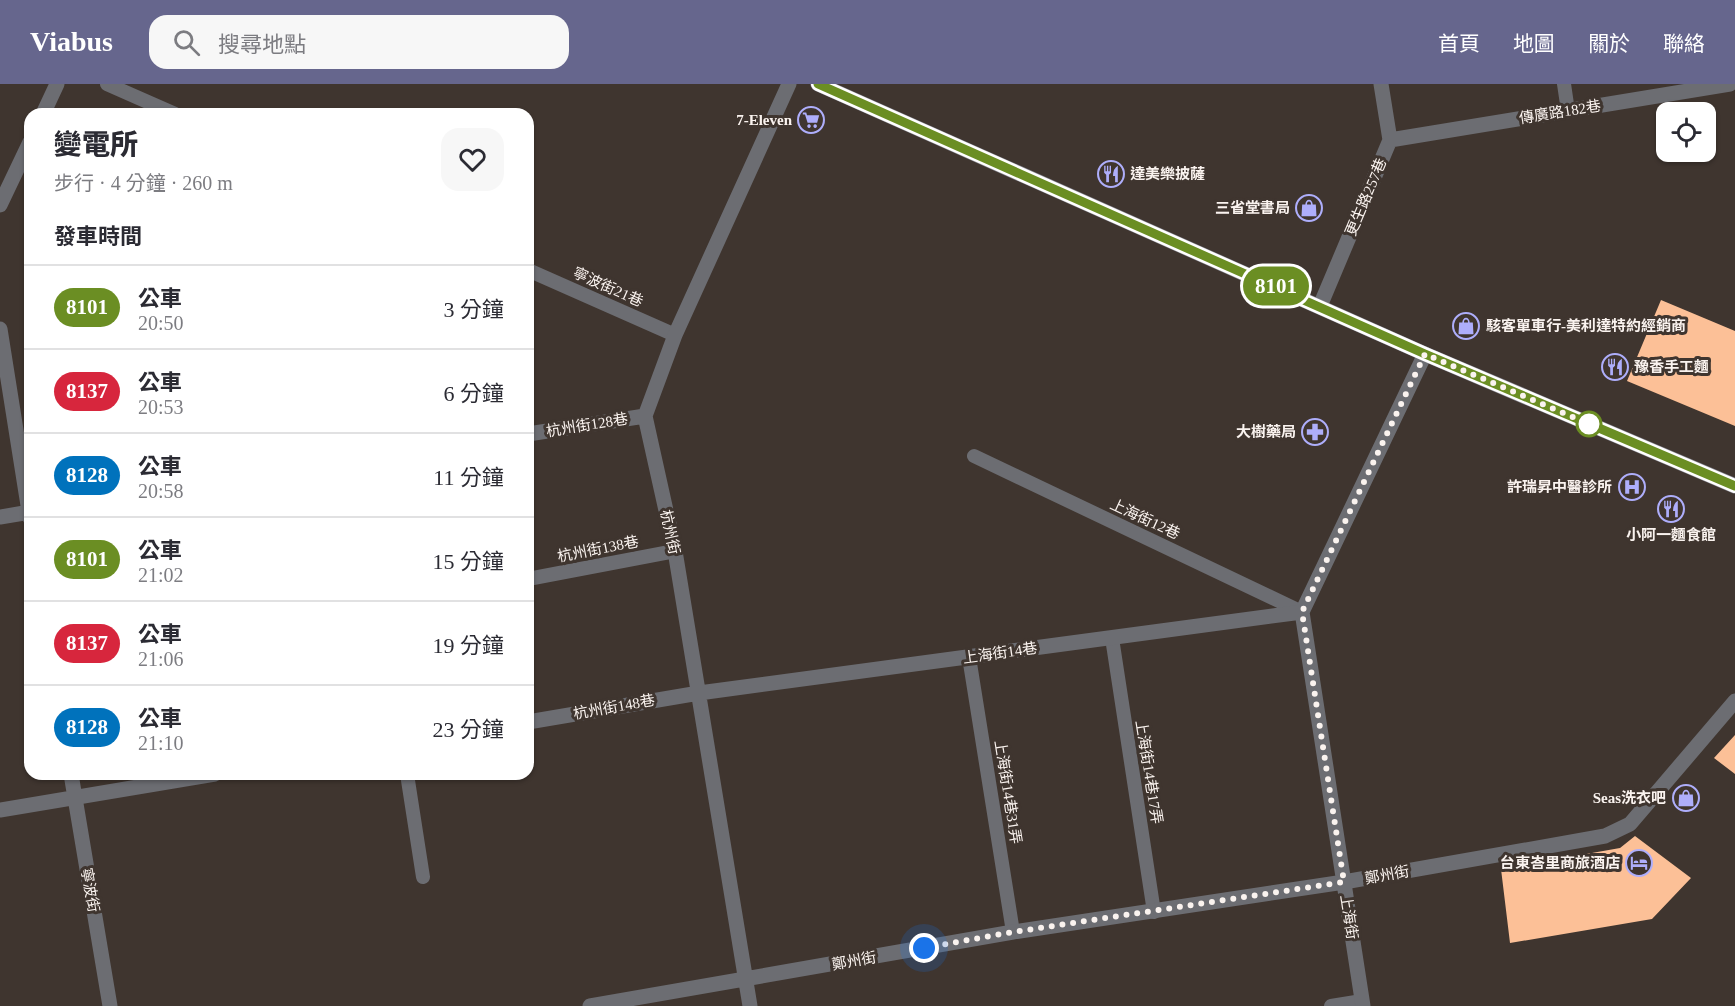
<!DOCTYPE html>
<html lang="zh-TW">
<meta charset="utf-8">
<style>
:root{--surface:#fff;--page:#f7f7f7;--text:#2b2b33;--muted:#7c7c81;--line:#e1e1e2;--accent:#66668d}
body{margin:0;font-family:"Times New Roman","Noto Sans TC",serif;background:var(--page);color:var(--text);height:100vh;display:flex;flex-direction:column;font-size:22px;white-space:nowrap}
*{box-sizing:border-box;margin:0}
p{font-size:20px;color:var(--muted)}
.icon{flex:none;width:33px;height:33px;fill:none;stroke:currentColor;stroke-width:2;stroke-linecap:round;stroke-linejoin:round}
.map{position:relative;flex:1;overflow:hidden}
.details{position:absolute;left:24px;top:24px;width:510px;height:672px;display:flex;flex-direction:column;background:var(--surface);border-radius:18px;box-shadow:0 2px 4px #0004}
.details>*{flex:none}
.badge{padding:0 12px;border-radius:20px;font-size:21px;line-height:39px}
.fabs{position:absolute;left:1656px;top:18px;display:grid;gap:12px}
.fabs a{display:grid;place-items:center;width:60px;height:60px;border-radius:12px;background:var(--surface);box-shadow:0 2px 4px #0004;font-size:30px}
.you{position:absolute;width:30px;height:30px;margin:-15px;border:4px solid #fff;border-radius:50%;background:#1a73e8;box-shadow:0 0 0 9px #1a73e833}
.map>.badge{position:absolute;translate:-50% -50%;box-shadow:0 0 0 3px #fff}
h2{padding:0 30px;font-size:22px;line-height:54px}
.round{display:grid;place-items:center;flex:none;width:63px;height:63px;border-radius:18px;background:var(--page)}
.overview{display:flex;align-items:center;justify-content:space-between;height:102px;padding:0 30px}
h1{font-size:28px;font-weight:800;line-height:45px}
ul{padding:0;list-style:none}
li{display:flex;align-items:center;gap:18px;height:84px;padding:0 30px;border-top:2px solid var(--line)}
li div{flex:1}
li b{display:block;font-size:22px}
li em{font-style:normal}
li .badge{min-width:66px;font-weight:700;text-align:center}
header{display:flex;align-items:center;gap:36px;box-sizing:border-box;height:84px;padding:0 30px;background:var(--accent);color:#fff}
header strong{font-size:28px}
nav{display:flex;gap:33px;margin-inline-start:auto;font-size:21px}
.search{width:420px;height:54px;background:var(--page);display:flex;align-items:center;gap:15px;box-sizing:border-box;padding:0 21px;border-radius:18px;color:var(--muted);font-size:22px}
.map>svg:first-child{display:block}
</style>
<header>
<strong>Viabus</strong>
<div class="search"><svg class="icon" aria-label="search" viewBox="0 0 24 24"><circle cx="10" cy="10" r="6"/><path d="M15 15l6 6"/></svg>搜尋地點</div>
<nav><a>首頁</a><a>地圖</a><a>關於</a><a>聯絡</a></nav>
</header>
<div class="map">
<svg width="1735" height="922" viewBox="0 0 1735 922">
<rect width="100%" height="100%" fill="#3f352f"/>
<path fill="#fcc097" d="M1661 216 1735 247V342L1627 297Z
M1735 651V690L1714 674Z
M1635 752 1691 794 1652 835 1510 859 1501 785 1620 764Z"/>
<g fill="none" stroke-linecap="round" stroke-linejoin="round">
<path stroke="#6c6d72" stroke-width="14" d="M107 0 175 30
M1564 0 1568 27
M528 186 675 251
M974 372 1302 528
M528 495 675 467
M1112 554 1154 828
M969 573 1013 848
M407 690 423 793
M1331 922 1362 917"/>
<path stroke="#6c6d72" stroke-width="15" d="M43 30 57 0
M1390 56 1730 0
M0 121 30 58
M1320 222 1390 56 1381 0
M0 245 30 434
M528 350 645 332
M0 433 30 428
M528 638 699 609 1302 528
M71 690 110 922
M0 726 215 690
M590 922 1013 848 1344 798 1605 752 1630 740 1735 617
M750 922 675 467 645 332 675 251 789 0
M1363 922 1302 528 1425 270"/>
<path stroke="#8a8a93" stroke-width="15" d="M818 0 1425 270 1735 402"/>
</g>
<g fill="none" stroke-linecap="round" stroke-linejoin="round">
<defs>
<path id="line" d="M818 0 1425 270 1735 402"/>
</defs>
<use href="#line" stroke="#fff" stroke-width="14"/>
<use href="#line" stroke="#6b8e23" stroke-width="9"/>
<path stroke="#faf3ef" stroke-width="6" stroke-dasharray="0 10.8" d="M924 864 1013 848 1344 798 1302 528 1425 270 1589 340"/>
</g>
<defs>
<symbol id="supermarket-ring" viewBox="-11 -11 22 22"><circle r="9.5" fill="#3f352f" stroke="#aeaefb" stroke-width="1.5"/><path d="M-6-5.5h2.5l.6 2H6L4.5 2H-2.5L-4.4-4H-6ZM-1.5 3.2a1.3 1.3 0 1 0 .1 0ZM3 3.2a1.3 1.3 0 1 0 .1 0Z" fill="#aeaefb"/></symbol>
<symbol id="restaurant-ring" viewBox="-11 -11 22 22"><circle r="9.5" fill="#3f352f" stroke="#aeaefb" stroke-width="1.5"/><path d="M-5-6h1v4h1v-4h1v4h1v-4h1v5L-1.5 .5V6h-2V.5L-5-1ZM5-6V6H3V1.5H1.5Q1.5-4 5-6Z" fill="#aeaefb"/></symbol>
<symbol id="shop-ring" viewBox="-11 -11 22 22"><circle r="9.5" fill="#3f352f" stroke="#aeaefb" stroke-width="1.5"/><path d="M-5-2.5h2.3a2.7 3.5 0 0 1 5.4 0H5L5.5 6h-11ZM-1.5-2.5h3a1.5 2.3 0 0 0-3 0Z" fill="#aeaefb"/></symbol>
<symbol id="pharmacy-ring" viewBox="-11 -11 22 22"><circle r="9.5" fill="#3f352f" stroke="#aeaefb" stroke-width="1.5"/><path d="M-2-6h4v4h4v4h-4v4h-4v-4h-4v-4h4Z" fill="#aeaefb"/></symbol>
<symbol id="hospital-ring" viewBox="-11 -11 22 22"><circle r="9.5" fill="#3f352f" stroke="#aeaefb" stroke-width="1.5"/><path d="M-5-5h3v3.5h4V-5h3V5h-3V1.5h-4V5h-3Z" fill="#aeaefb"/></symbol>
<symbol id="hotel-ring" viewBox="-11 -11 22 22"><circle r="9.5" fill="#3f352f" stroke="#aeaefb" stroke-width="1.5"/><path d="M-6-4.5h1.5V1H6V5H4.5V3h-9V5H-6ZM-4 0a1.8 1.8 0 1 1 3.6 0ZM.5 0V-2.5h3Q6-2.5 6 0Z" fill="#aeaefb"/></symbol>
</defs>
<g fill-rule="evenodd">
<use href="#supermarket-ring" x="796" y="21" width="30" height="30"/>
<use href="#restaurant-ring" x="1096" y="75" width="30" height="30"/>
<use href="#shop-ring" x="1294" y="109" width="30" height="30"/>
<use href="#shop-ring" x="1451" y="227" width="30" height="30"/>
<use href="#restaurant-ring" x="1600" y="268" width="30" height="30"/>
<use href="#pharmacy-ring" x="1300" y="333" width="30" height="30"/>
<use href="#hospital-ring" x="1617" y="388" width="30" height="30"/>
<use href="#restaurant-ring" x="1656" y="410" width="30" height="30"/>
<use href="#shop-ring" x="1671" y="699" width="30" height="30"/>
<use href="#hotel-ring" x="1624" y="764" width="30" height="30"/>
</g>
<circle fill="#fff" stroke="#6b8e23" stroke-width="3" cx="1589" cy="340" r="12"/>
<g text-anchor="middle" dominant-baseline="central" stroke-width="6" stroke-linejoin="round" paint-order="stroke">
<g font-size="15" fill="#faf3ef" stroke="#3f352f">
<text transform="translate(1560 28) rotate(-9)">傳廣路182巷</text>
<text transform="translate(1366 113) rotate(-67)">更生路257巷</text>
<text transform="translate(608 203) rotate(24)">寧波街21巷</text>
<text transform="translate(587 341) rotate(-9)">杭州街128巷</text>
<text transform="translate(1145 435) rotate(25)">上海街12巷</text>
<text transform="translate(670 448) rotate(78)">杭州街</text>
<text transform="translate(598 465) rotate(-11)">杭州街138巷</text>
<text transform="translate(1000 569) rotate(-8)">上海街14巷</text>
<text transform="translate(614 623) rotate(-10)">杭州街148巷</text>
<text transform="translate(1149 688) rotate(81)">上海街14巷17弄</text>
<text transform="translate(1008 708) rotate(81)">上海街14巷31弄</text>
<text transform="translate(1387 791) rotate(-10)">鄭州街</text>
<text transform="translate(90 806) rotate(80)">寧波街</text>
<text transform="translate(1349 833) rotate(81)">上海街</text>
<text transform="translate(854 877) rotate(-10)">鄭州街</text>
</g>
<g font-size="15" font-weight="bold" fill="#faf3ef" stroke="#3f352f" text-anchor="end">
<text x="792" y="36">7-Eleven</text>
<text x="1130" y="90" text-anchor="start">達美樂披薩</text>
<text x="1290" y="124">三省堂書局</text>
<text x="1486" y="242" text-anchor="start">駭客單車行-美利達特約經銷商</text>
<text x="1634" y="283" text-anchor="start">豫香手工麵</text>
<text x="1296" y="348">大樹藥局</text>
<text x="1612" y="403">許瑞昇中醫診所</text>
<text x="1671" y="451" text-anchor="middle">小阿一麵食館</text>
<text x="1666" y="714">Seas洗衣吧</text>
<text x="1620" y="779">台東峇里商旅酒店</text>
</g>
</g>
</svg>
<div class="fabs">
<a><svg class="icon" aria-label="locate" viewBox="0 0 24 24"><circle cx="12" cy="12" r="6"/><path d="M12 2v4M12 18v4M2 12h4M18 12h4"/></svg></a>
</div>
<div class="you" style="left:924px;top:864px"></div>
<b class="badge" style="left:1276px;top:202px;background:#6b8e23;color:#fff">8101</b>
<section class="details">
<div class="overview"><div><h1>變電所</h1><p>步行 · 4 分鐘 · 260 m</p></div><a class="round"><svg class="icon" aria-label="heart" viewBox="0 0 24 24"><path d="M12 20l-8-8c-3-5 5-10 8-4 3-6 11-1 8 4z"/></svg></a></div>
<h2>發車時間</h2>
<ul>
<li><span class="badge" style="background:#6b8e23;color:#fff">8101</span><div><b>公車</b><p>20:50</p></div><em>3 分鐘</em></li>
<li><span class="badge" style="background:#d7263d;color:#fff">8137</span><div><b>公車</b><p>20:53</p></div><em>6 分鐘</em></li>
<li><span class="badge" style="background:#0072bc;color:#fff">8128</span><div><b>公車</b><p>20:58</p></div><em>11 分鐘</em></li>
<li><span class="badge" style="background:#6b8e23;color:#fff">8101</span><div><b>公車</b><p>21:02</p></div><em>15 分鐘</em></li>
<li><span class="badge" style="background:#d7263d;color:#fff">8137</span><div><b>公車</b><p>21:06</p></div><em>19 分鐘</em></li>
<li><span class="badge" style="background:#0072bc;color:#fff">8128</span><div><b>公車</b><p>21:10</p></div><em>23 分鐘</em></li>
</ul>
</section>
</div>
